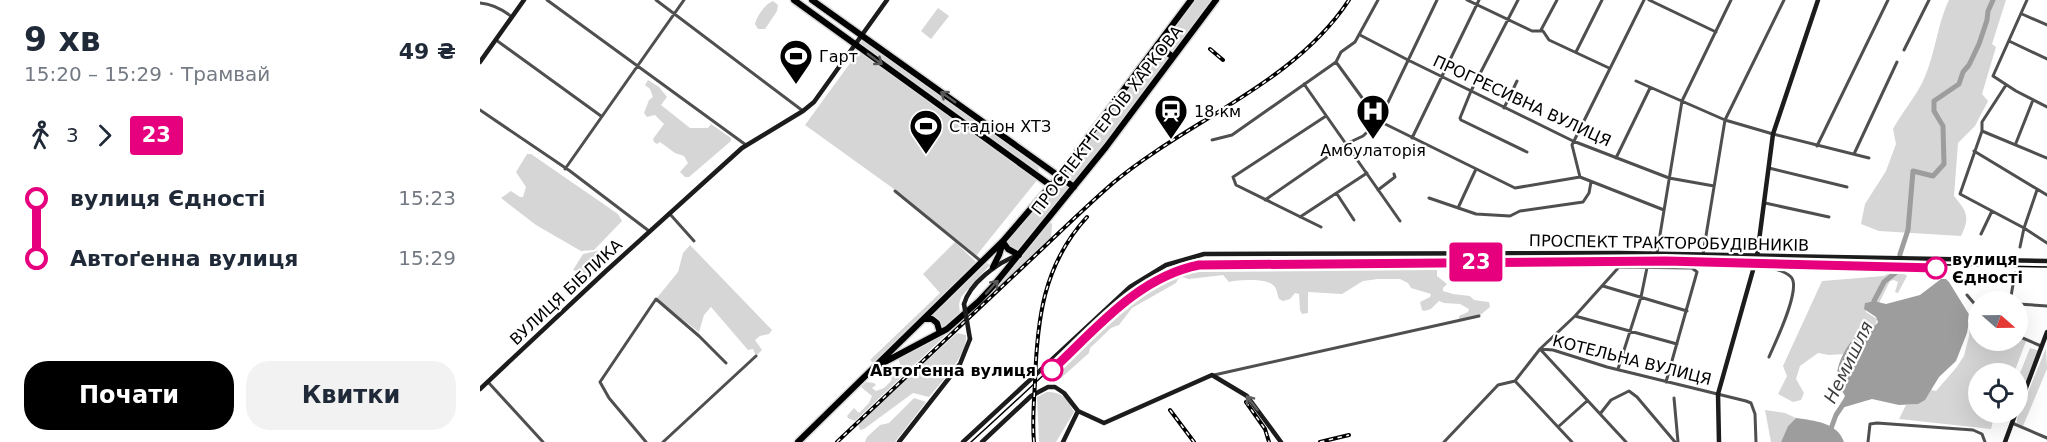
<!DOCTYPE html>
<html lang="uk">
<meta charset="utf-8">
<style>
:root{--surface:#fff;--page:#f2f2f3;--text:#1f2937;--muted:#747a83;--accent:#000}
body{margin:0;font-family:"DejaVu Sans",sans-serif;background:var(--page);color:var(--text);height:100vh;display:flex;flex-direction:column;font-size:22px;white-space:nowrap}
*{box-sizing:border-box;margin:0}
p{font-size:20px;color:var(--muted)}
.icon{flex:none;width:33px;height:33px;fill:none;stroke:currentColor;stroke-width:2;stroke-linecap:round;stroke-linejoin:round}
.map{position:relative;flex:1;overflow:hidden}
.side{display:flex;flex-direction:column;background:var(--surface);width:480px}
.side>*{flex:none}
.badge{padding:0 12px;border-radius:4px;font-size:21px;line-height:39px}
.needle{width:39px;rotate:110deg}
.controls{position:absolute;left:1488px;top:291px;display:grid;gap:12px}
.controls a{display:grid;place-items:center;width:60px;height:60px;border-radius:50%;background:var(--surface);box-shadow:0 6px 24px #0002;font-size:30px}
.map>.badge{position:absolute;translate:-50% -50%;box-shadow:0 0 0 3px #fff}
.legs{display:flex;align-items:center;gap:9px;height:66px;padding:0 24px;font-size:20px}
.legs p{margin-inline-start:auto}
.summary{display:flex;align-items:center;justify-content:space-between;height:102px;padding:0 24px}
h1{font-size:33px;font-weight:700;line-height:45px}
.cta{display:flex;gap:12px;margin-top:auto;padding:12px 24px}
.cta a{flex:1;height:69px;border-radius:24px;background:var(--accent);color:#fff;font-size:24px;font-weight:700;line-height:69px;text-align:center}
.cta a+a{background:var(--page);color:var(--text)}
ul{padding:0 24px;list-style:none}
li{display:flex;align-items:center;gap:21px;height:60px;font-size:22px}
li i{display:grid;place-items:center;width:9px;height:100%;margin:0 8px;background:currentColor}
li i::after{content:'';width:15px;height:15px;margin:-8px;border:4px solid;border-radius:50%;background:var(--surface)}
li p{margin-inline-start:auto}
li:first-child i{background:linear-gradient(#0000 50%,currentColor 0)}
li:last-child i{background:linear-gradient(currentColor 50%,#0000 0)}
main{display:flex;flex:1;min-height:0}
.map>svg:first-child{display:block}
</style>
<main>
<section class="side">
<div class="summary"><div><h1>9 хв</h1><p>15:20 – 15:29 · Трамвай</p></div><b>49 ₴</b></div>
<div class="legs"><svg class="icon" aria-label="walk" viewBox="0 0 24 24"><circle cx="13" cy="4" r="2"/><path d="M13 8l-2 6 4 7M11 14l-3 7M7 12l3-4h3l4 4"/></svg>3<svg class="icon" aria-label="forward" viewBox="0 0 24 24"><path d="M9 5l7 7-7 7"/></svg><b class="badge" style="background:#e6007e;color:#fff">23</b></div>
<ul>
<li><i style="color:#e6007e"></i><b>вулиця Єдності</b><p>15:23</p></li>
<li><i style="color:#e6007e"></i><b>Автоґенна вулиця</b><p>15:29</p></li>
</ul>
<div class="cta"><a>Почати</a><a>Квитки</a></div>
</section>
<div class="map">
<svg width="1567" height="442" viewBox="0 0 1567 442">
<rect width="100%" height="100%" fill="#fff"/>
<path fill="#d6d6d6" d="M715 0H733L694 53H691L683 44Z
M1469 0H1526L1512 44 1516 47 1502 94 1508 101 1495 126 1478 143 1474 196C1486 211 1491 216 1481 236L1399 231 1381 224 1385 204 1406 171 1416 144 1413 129C1421 114 1433 100 1441 85 1455 59 1456 27 1469 0Z
M293 1 298 5 297 11 285 29H278L275 24C277 16 285 4 293 1Z
M458 8 469 16 451 39 441 31Z
M383 40 558 166 559 171 556 172 379 44Z
M379 51 558 179 496 256 425 197 325 125Z
M678 51 688 57V60L596 182H593L585 174Z
M168 80 179 87 187 97 181 105 210 128H228L231 124 251 138V141L209 177H205L200 172 208 163 204 156 195 153 180 142 177 144 174 142 173 139 184 124 175 115 167 117 164 113 169 100 173 97 170 89 165 85Z
M47 154H51L138 214 142 221 114 250 101 251 56 225 21 198 31 191 40 197H43L46 187 36 172Z
M582 180 591 185 590 189 539 252H536L527 244V240Z
M569 222 572 224 571 239 509 296Z
M475 242 496 262 394 364 390 360 460 293 443 274Z
M210 245 292 330 289 334 280 336 275 340 282 350 276 356 273 349 268 350 231 307 224 315 219 332 176 299 198 272 203 253Z
M126 249 133 255 112 275 93 270 103 254Z
M957 262V276L967 284 963 288V291L973 294 990 296 994 300 1009 302 1010 307 999 316 979 320V316L988 312 989 309 980 304 964 303 959 301 951 309 944 311 942 310 940 302 950 297 951 294 931 288 928 283 920 279H898L883 281 862 294 828 292V313L822 314 820 310 819 294 815 293 810 299 803 301 799 299C797 294 797 288 793 285 786 278 758 280 749 282L743 275 709 279 702 277 698 279 696 283 652 308 639 325 631 328 610 348 609 353 581 378 573 374 574 368C621 324 662 273 729 264Z
M507 263 510 265 481 297 479 304 480 315 462 330 459 322 452 316Z
M1411 272 1424 273 1427 276 1418 293 1415 292 1418 282 1414 280 1410 281 1399 303 1394 301 1385 303 1386 312 1397 319 1395 326C1380 332 1371 338 1364 354L1349 355 1338 353 1320 366 1316 379 1324 393 1321 400 1313 402 1298 394 1307 376 1303 366 1342 281 1404 276Z
M1497 308 1498 340H1538V337L1546 341 1534 373 1498 374V412L1515 413 1511 429 1419 419 1426 405C1439 404 1444 402 1451 390L1456 391 1476 368 1484 356 1489 336 1491 314Z
M472 329 375 421 368 418 367 416 374 408 379 413 389 403 392 396 381 387 386 382 394 383 396 385 392 388 396 391 404 388 411 381 412 377 421 367 418 358Z
M477 333 486 335C488 355 461 382 449 397L433 393 384 429 380 430 378 424Z
M1550 348 1560 351 1538 409V378Z
M1566 348 1567 369 1543 426 1537 423V419Z
M567 392C582 391 588 400 594 412L576 442H559L557 397Z
M434 398 446 402 415 442H385L387 437 400 425 409 423Z
M1285 410 1305 413 1316 418 1308 426 1301 442H1291Z"/>
<path fill="#9d9d9d" d="M1461 279H1466L1469 282 1490 316 1487 333 1476 361 1459 377 1445 400 1438 404 1419 405 1392 399 1358 409 1365 396C1363 392 1359 388 1358 384 1353 368 1367 343 1379 334 1385 328 1394 329 1398 322L1396 317 1384 309 1385 303 1394 301 1406 304 1440 295Z
M1316 418C1335 421 1357 422 1364 442H1301L1308 426Z"/>
<g fill="none" stroke-linecap="round" stroke-linejoin="round">
<path stroke="#9d9d9d" stroke-width="5" d="M1394 308V301L1404 282 1419 270 1420 254 1428 230 1433 171 1453 176 1464 164 1463 126 1454 111V101L1479 84 1483 72 1489 65 1499 44 1507 20 1508 11 1513 0
M1346 442 1356 415 1364 403"/>
<defs>
<path id="primary" d="M314 0 570 185
M332 0 594 187
M677 45 693 57
M523 242 528 249 539 255
M513 267 519 255 523 242
M445 319H452L457 323 460 333
M399 365 467 329 499 301 514 285 626 147 736 0
M318 442 523 241 579 176 711 0"/>
</defs>
<use href="#primary" stroke="#dbdbdb" stroke-width="9"/>
<path stroke="#4f4f4f" stroke-width="3" d="M67 0 266 145
M176 0 323 111
M987 0 1052 31H1063L1069 40 1129 68
M1038 0 991 91 980 118 981 120 1047 152
M1169 0 1236 32
M1547 0 1513 76 1536 91 1567 107
M0 3C13 4 22 9 32 17
M1542 14 1567 25
M1061 30 1077 0
M880 35 928 60 1093 141 1189 178 1234 186
M16 40 121 116
M1529 41 1567 59
M1424 50 1449 0
M1096 52 1122 0
M856 62 899 121 1035 188 1100 177 1184 210
M1156 81 1245 120 1293 134 1389 158
M824 84 920 221
M1526 85 1502 122V131L1480 194 1544 228 1567 243
M1024 108 1037 81
M0 110 90 171 169 231
M1502 131 1567 158
M932 138 999 0
M732 140 752 135 856 62 861 52 875 42 898 0
M1536 143 1553 100
M1337 146 1408 0
M1494 151 1567 195
M1374 154 1417 62
M1136 158 1170 88
M1289 168 1367 187
M85 169 204 0
M1100 177 1092 145 1164 0
M898 190 915 177 914 174
M415 191 502 262
M857 194 874 220
M949 198 996 214 1030 216 1040 211 1103 202 1109 193 1111 182
M785 200 866 144 883 136 899 121 957 0
M1285 203 1349 217
M978 208 996 169
M189 213 214 241
M820 217 887 173
M841 227 756 185 753 177 846 116
M1501 234 1512 211
M1540 247 1544 228 1557 190
M1177 253 1202 101 1251 0
M1223 254 1245 120 1304 0
M1274 266C1286 268 1302 268 1311 277 1322 288 1295 343 1289 357
M1123 286 1207 311
M1487 295 1498 308
M1530 302 1535 273
M1538 304 1567 306
M1095 316 1197 344
M1538 336 1561 346
M1060 349 1073 350 1127 367 1266 401 1271 403 1275 414 1276 442
M1060 349 1146 442
M1138 369 1161 297 1170 253
M734 375 999 316
M1035 381 1092 442
M8 382 63 442
M1194 398 1198 442
M1120 414 1131 400 1149 391 1157 397 1195 442
M1532 423 1567 438
M1078 427 1107 401
M166 442 129 398 120 382 176 299 219 336 246 363
M183 442 276 356
M964 442 1018 385 1035 381 1060 349 1095 316 1139 267 1212 268 1217 272 1186 382
M1388 442 1390 424 1397 423 1493 430 1502 434 1505 442"/>
<path stroke="#1c1c1c" stroke-width="4.5" d="M0 62 44 0
M484 304C490 283 517 263 536 256
M0 389 126 271 262 148 323 111 334 102 407 0
M1538 409 1567 332
M419 442 480 364 490 339
M483 442 650 287 686 265 724 254 1140 253 1567 261
M502 442 551 396 568 387H575L584 393 598 411 624 423 732 375 767 396 801 442
M583 442 598 411
M1239 442 1238 394 1277 256 1293 134 1338 0
M1525 442 1536 412"/>
<use href="#primary" stroke="#000" stroke-width="6"/>
<path stroke="#000" stroke-width="1.5" d="M491 442C523 413 554 384 585 355 625 317 663 273 719 263L1186 259 1567 267"/>
<defs>
<path id="rail" d="M730 49 743 60
M766 402 785 429 789 442
M690 410 714 442
M357 442C420 382 483 323 546 264 575 237 603 209 633 183 708 120 814 84 869 0
M554 442C552 422 554 402 555 382 557 320 563 265 607 217
M840 442 869 435"/>
</defs>
<use href="#rail" stroke="#000" stroke-width="4"/>
<use href="#rail" stroke="#fff" stroke-width="1.5" stroke-dasharray="4.5" stroke-linecap="butt"/>
<path stroke="#1c1c1c" stroke-width="4.5" d="M484 304 490 339"/>
</g>
<defs><path id="oneway-shaft" d="M-6 0H5M1.5-3L5.5 0L1.5 3" fill="none" stroke-width="1.6" stroke-linecap="round" stroke-linejoin="round" transform="scale(1.5)"/></defs>
<g stroke="#595959">
<use href="#oneway-shaft" transform="translate(395 59) rotate(36)"/>
<use href="#oneway-shaft" transform="translate(468 97) rotate(-145)"/>
<use href="#oneway-shaft" transform="translate(512 287) rotate(-48)"/>
</g>
<use stroke="#606060" href="#oneway-shaft" transform="translate(772 403) rotate(-128)"/>
<g fill="none" stroke-linecap="round" stroke-linejoin="round">
<defs>
<path id="line-1" d="M572 370C616 329 658 277 719 265L1186 261 1456 268"/>
</defs>
<use href="#line-1" stroke="#fff" stroke-width="14"/>
<use href="#line-1" stroke="#e6007e" stroke-width="9"/>
</g>
<defs>
<symbol id="stadium-pin" viewBox="-11 -11 22 30"><path d="M0 17L-7.5 6A9.5 9.5 0 1 1 7.5 6Z" fill="#000" stroke="#fff"/><path d="M0-5a6.5 5 0 1 0 0 10a6.5 5 0 1 0 0-10ZM-3.5-1.8h7v3.6h-7Z" fill="#fff"/></symbol>
<symbol id="station-pin" viewBox="-11 -11 22 30"><path d="M0 17L-7.5 6A9.5 9.5 0 1 1 7.5 6Z" fill="#000" stroke="#fff"/><path d="M-3-6H3Q5-6 5-4V2Q5 4 3 4L4.5 6H3L1.5 4h-3L-3 6H-4.5L-3 4Q-5 4-5 2V-4Q-5-6-3-6ZM-3.5-4v3h7v-3ZM-3.5 1v1.5H-2V1ZM2 1v1.5H3.5V1Z" fill="#fff"/></symbol>
<symbol id="hospital-pin" viewBox="-11 -11 22 30"><path d="M0 17L-7.5 6A9.5 9.5 0 1 1 7.5 6Z" fill="#000" stroke="#fff"/><path d="M-5-5h3v3.5h4V-5h3V5h-3V1.5h-4V5h-3Z" fill="#fff"/></symbol>
</defs>
<g fill-rule="evenodd">
<use href="#stadium-pin" x="297" y="37" width="38" height="52"/>
<use href="#station-pin" x="672" y="92" width="38" height="52"/>
<use href="#hospital-pin" x="874" y="92" width="38" height="52"/>
<use href="#stadium-pin" x="427" y="107" width="38" height="52"/>
</g>
<g fill="#fff" stroke="#e6007e" stroke-width="3">
<circle cx="1456" cy="268" r="10"/>
<circle cx="572" cy="370" r="10"/>
</g>
<g text-anchor="middle" dominant-baseline="central" stroke-width="4.5" stroke-linejoin="round" paint-order="stroke">
<g font-size="16" fill="#000" stroke="#fff" text-anchor="start">
<text x="339" y="56">Гарт</text>
<text x="714" y="111">18 км</text>
<text x="469" y="126">Стадіон ХТЗ</text>
<text x="893" y="150" text-anchor="middle">Амбулаторія</text>
</g>
<g font-size="16" fill="#000" stroke="#fff">
<text transform="translate(1042 101) rotate(25)">ПРОГРЕСИВНА ВУЛИЦЯ</text>
<text transform="translate(627 120) rotate(-52)">ПРОСПЕКТ ГЕРОЇВ ХАРКОВА</text>
<text transform="translate(1189 243) rotate(1)">ПРОСПЕКТ ТРАКТОРОБУДІВНИКІВ</text>
<text transform="translate(86 292) rotate(-43)">ВУЛИЦЯ БІБЛИКА</text>
<text transform="translate(1152 360) rotate(14)">КОТЕЛЬНА ВУЛИЦЯ</text>
</g>
<g font-size="16" font-weight="bold" fill="#000" stroke="#fff" text-anchor="start">
<text x="1472" y="259">вулиця<tspan x="1472" dy="18">Єдності</tspan></text>
<text x="556" y="370" text-anchor="end">Автоґенна вулиця</text>
</g>
<g font-size="18" font-style="italic" fill="#3e3e3e" stroke="#fff">
<text transform="translate(1368 362) rotate(-64)">Немишля</text>
</g>
</g>
</svg>
<div class="controls">
<a><svg class="needle" viewBox="-14 -14 28 28"><path d="M0-13l5 13h-10z" fill="#e53935"/><path d="M0 13l5-13h-10z" fill="#747a83"/></svg></a>
<a><svg class="icon" aria-label="locate" viewBox="0 0 24 24"><circle cx="12" cy="12" r="6"/><path d="M12 2v4M12 18v4M2 12h4M18 12h4"/></svg></a>
</div>
<b class="badge" style="left:996px;top:262px;background:#e6007e;color:#fff">23</b>
</div>
</main>
